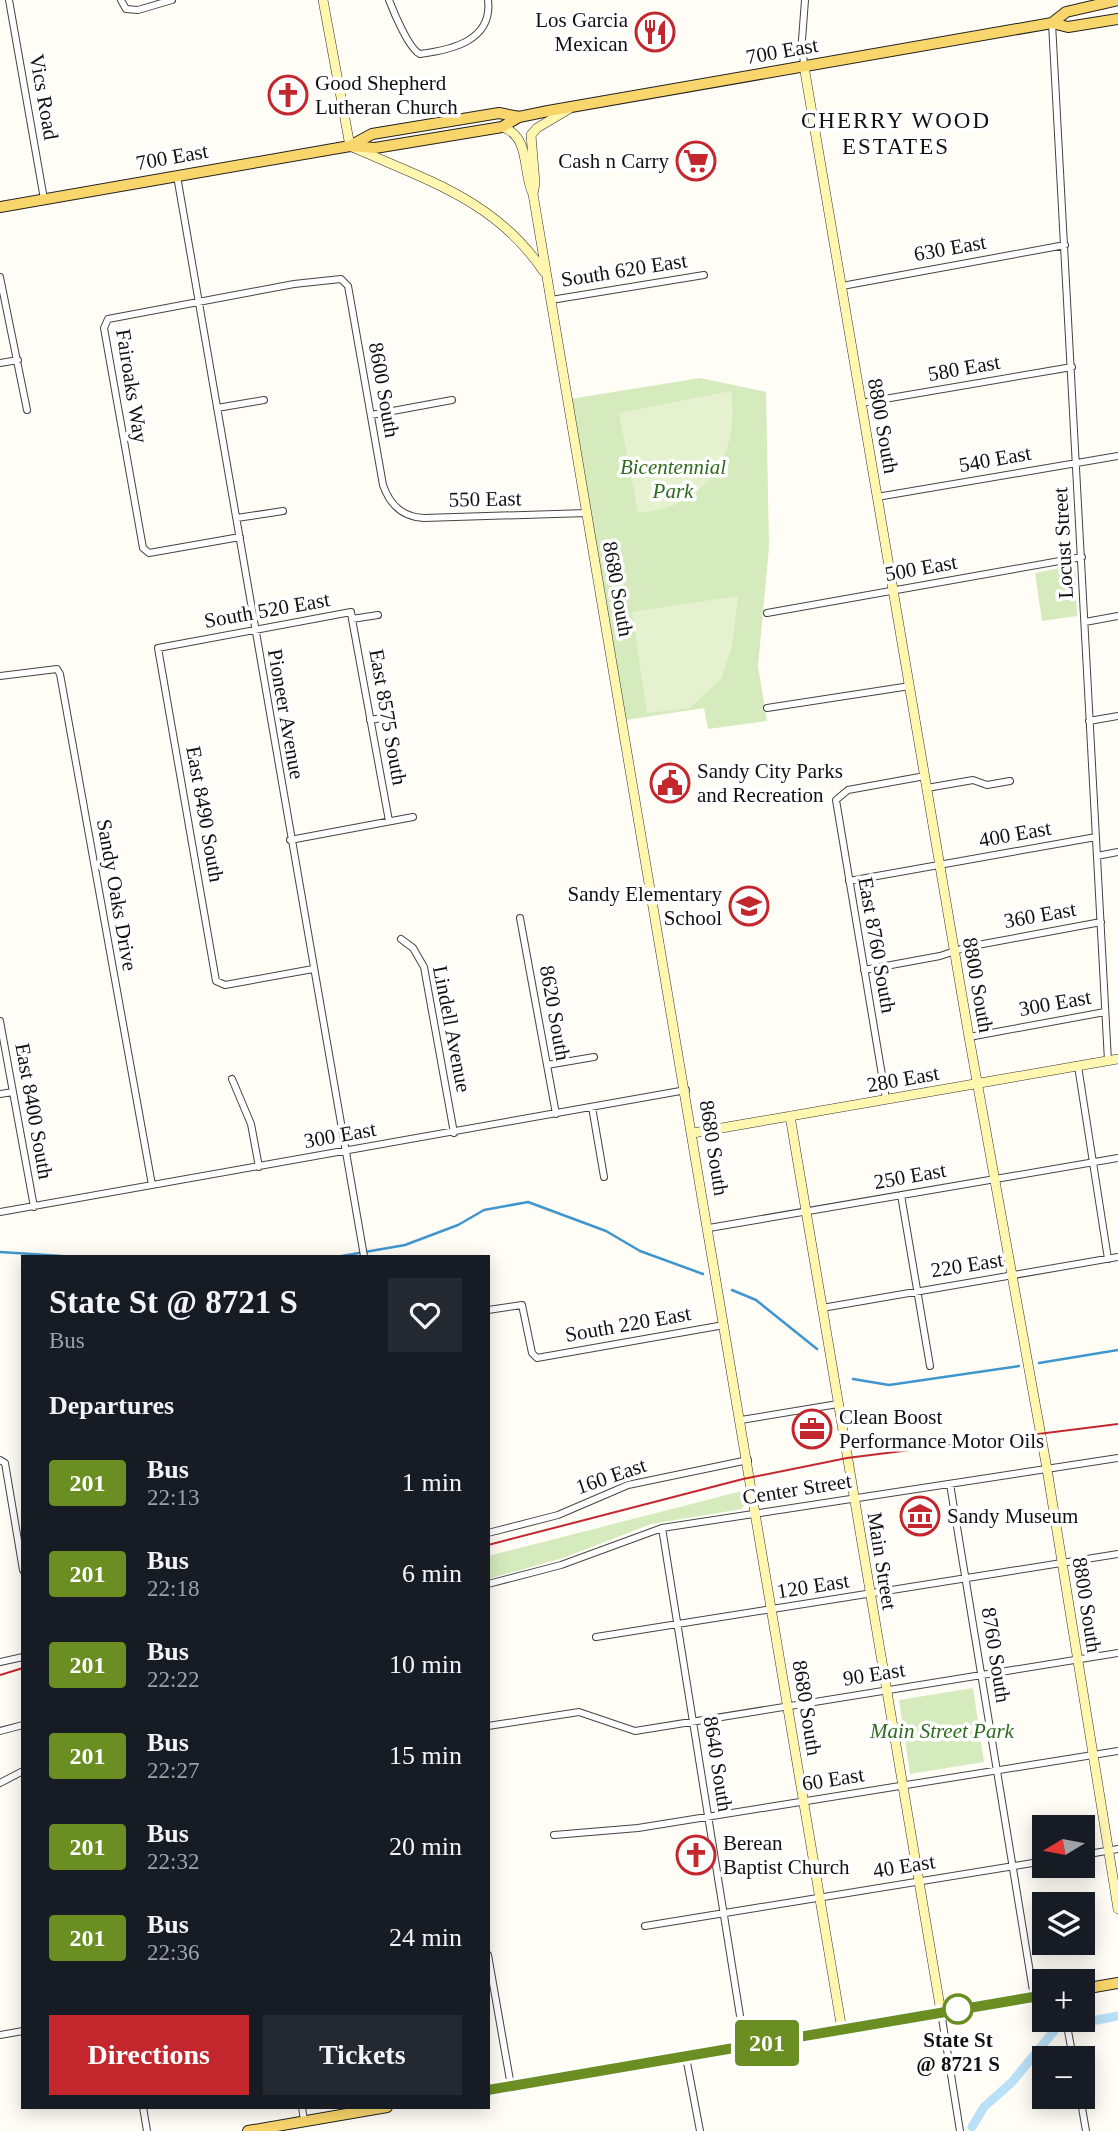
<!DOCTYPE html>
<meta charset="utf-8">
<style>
:root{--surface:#171b24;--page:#242831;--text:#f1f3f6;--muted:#9ea1a6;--accent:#c4262e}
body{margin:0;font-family:Georgia,serif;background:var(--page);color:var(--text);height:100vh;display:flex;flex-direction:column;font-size:26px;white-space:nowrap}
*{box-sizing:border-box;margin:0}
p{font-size:23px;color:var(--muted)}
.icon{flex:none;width:38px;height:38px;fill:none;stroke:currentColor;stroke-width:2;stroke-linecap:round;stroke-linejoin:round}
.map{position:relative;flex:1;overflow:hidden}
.details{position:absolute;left:21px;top:1255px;width:469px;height:854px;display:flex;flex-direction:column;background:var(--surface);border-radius:0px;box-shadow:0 4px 18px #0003}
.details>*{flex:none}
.badge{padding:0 14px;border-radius:5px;font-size:24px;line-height:46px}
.needle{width:46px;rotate:260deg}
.buttons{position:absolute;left:1032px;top:1815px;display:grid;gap:14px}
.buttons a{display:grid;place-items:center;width:63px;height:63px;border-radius:0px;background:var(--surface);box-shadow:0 4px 18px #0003;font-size:35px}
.map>.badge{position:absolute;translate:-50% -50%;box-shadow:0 0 0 4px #fff}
h2{padding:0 28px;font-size:26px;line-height:63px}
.round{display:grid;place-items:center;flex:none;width:74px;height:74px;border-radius:0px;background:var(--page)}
.headline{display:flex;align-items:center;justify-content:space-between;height:119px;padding:0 28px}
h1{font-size:33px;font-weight:700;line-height:52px}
.cta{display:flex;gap:14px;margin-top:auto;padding:14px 28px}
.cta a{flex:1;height:80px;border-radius:0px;background:var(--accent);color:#fff;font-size:28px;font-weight:700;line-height:80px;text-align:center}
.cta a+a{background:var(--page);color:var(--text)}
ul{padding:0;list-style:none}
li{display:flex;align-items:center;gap:21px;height:91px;padding:0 28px}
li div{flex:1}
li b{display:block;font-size:26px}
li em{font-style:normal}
li .badge{min-width:77px;font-weight:700;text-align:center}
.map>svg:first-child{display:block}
</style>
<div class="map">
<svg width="1118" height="2131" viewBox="0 0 1118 2131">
<rect width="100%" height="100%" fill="#fffdf5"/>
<path fill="#d5ebbd" d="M700 378 766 392 769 547 758 666 767 721 708 729 704 708 619 721 564 400Z
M1075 565 1077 616 1042 621 1035 573Z
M742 1491 745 1503 742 1509 651 1524 563 1558 488 1579V1556Z
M973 1688 984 1762 910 1774 899 1700Z"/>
<path fill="#e6f2cf" d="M731 391C741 457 704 508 638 513L619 413Z
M738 596 732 647 721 679 690 708 647 713 632 612Z"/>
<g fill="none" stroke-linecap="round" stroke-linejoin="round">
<path stroke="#3f96cf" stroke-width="2.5" d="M0 1252 62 1256
M342 1256 405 1245 458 1225 484 1210 528 1202 606 1231 640 1251 703 1274
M732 1290 756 1300 817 1349
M1039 1363 1118 1350
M853 1379 889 1385 1019 1366"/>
<path stroke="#b9e0f7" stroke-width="9" d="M1076 2024 1118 2016
M972 2127 984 2107 1012 2082 1054 2031"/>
<defs>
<path id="street" d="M9 0 44 199
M121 0 126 9 138 10 172 0
M389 0C394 13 409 49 420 54 451 50 493 41 488 0
M1052 23 1108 1061
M804 66 802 40 805 0
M177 176 364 1256
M0 277 27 410
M842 286 1065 245
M551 300 704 275
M0 363 18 360
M861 403 1072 367
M217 408 264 400
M371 415 452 400
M877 497 1118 456
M237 518 283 511
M240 537 149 553 143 548 104 328 108 319 294 284 341 279 348 286 350 297 383 485C390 505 402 517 424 518L587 513
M767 613 1082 557
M352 619 389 821
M1085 622 1118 616
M0 676 57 669 60 674 152 1185
M767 708 910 686
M370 720 394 716
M1089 721 1118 716
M927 788 973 780 987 785 1010 781
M290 840 413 817
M1097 856 1118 852
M849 881 1096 837
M520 918 556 1114
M401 939 413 948 424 967 454 1133
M313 969 225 985 216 981 158 648 351 612 352 619 378 615
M864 970 940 956 967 947 1101 922
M0 1021 34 1207
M969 1037 1105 1012
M547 1065 594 1057
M1078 1066 1108 1259
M232 1079 251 1124 259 1167
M0 1094 13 1092
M886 1099 836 800 848 790 925 776
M592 1107 604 1177
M901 1195 930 1366
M0 1212 686 1090
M709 1228 1118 1158
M822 1308 1118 1257
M488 1310 522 1305 532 1353 537 1358 724 1325
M741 1420 838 1404
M0 1460 5 1463 23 1570
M950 1484 1034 1997
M662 1528 745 2047
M488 1533 558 1515 628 1485 748 1460
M488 1584 561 1565 662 1528 1118 1458
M596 1637 1118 1554
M0 1662 23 1657
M488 1726 579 1712 635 1731 1118 1653
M0 1731 23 1725
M0 1783 23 1771
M554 1835 638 1828 1118 1751
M1083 1855 1118 1849
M645 1926 1045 1861
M488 1955 511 2086
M941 2012 960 2131
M1066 2020 1073 2058
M0 2035 23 2031
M686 2057 700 2131
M1080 2096 1086 2131
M143 2107 147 2131
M302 2107 304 2121"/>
<path id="secondary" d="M323 0 350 146C426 180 496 200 544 272
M804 66 969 1037 1047 1469 1118 1909
M502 127C531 136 522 172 533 194L842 2030
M533 194 535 183 531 135 537 128 569 109
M790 1116 941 2012
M693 1133 1118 1059"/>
<path id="primary" d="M1052 23 1066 12 1118 0
M350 146 372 134 499 113 519 117
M0 207 350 146 375 148 502 127 519 117 548 111 1052 23 1068 27 1118 19
M1083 1989 1118 1983
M488 2090 1045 1995
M248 2131 387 2107"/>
</defs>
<use href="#street" stroke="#444" stroke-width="8"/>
<use href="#secondary" stroke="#333" stroke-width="10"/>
<use href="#primary" stroke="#222" stroke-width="12"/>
<use href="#street" stroke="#fff" stroke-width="6"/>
<use href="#secondary" stroke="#fff6b0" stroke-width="9"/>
<use href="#primary" stroke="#f9d66b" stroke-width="10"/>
<path stroke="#c4262e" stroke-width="2" d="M488 1545 743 1479 847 1458 1118 1424
M0 1675 23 1668"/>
</g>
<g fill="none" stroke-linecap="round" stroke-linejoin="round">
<defs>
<path id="line" d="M488 2090 1045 1995"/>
</defs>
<use href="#line" stroke="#fff" stroke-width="16"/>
<use href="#line" stroke="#6b8e23" stroke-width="10"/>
</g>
<defs>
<symbol id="restaurant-ring" viewBox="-11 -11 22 22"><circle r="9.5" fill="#fff" stroke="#c4262e" stroke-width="1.5"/><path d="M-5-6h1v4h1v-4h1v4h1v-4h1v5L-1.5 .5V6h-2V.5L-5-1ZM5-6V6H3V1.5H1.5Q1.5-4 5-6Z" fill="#c4262e"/></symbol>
<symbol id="church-ring" viewBox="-11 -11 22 22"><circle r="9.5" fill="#fff" stroke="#c4262e" stroke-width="1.5"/><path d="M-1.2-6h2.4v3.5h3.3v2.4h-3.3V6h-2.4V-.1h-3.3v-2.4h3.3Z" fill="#c4262e"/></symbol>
<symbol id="supermarket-ring" viewBox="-11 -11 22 22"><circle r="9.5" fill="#fff" stroke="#c4262e" stroke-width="1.5"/><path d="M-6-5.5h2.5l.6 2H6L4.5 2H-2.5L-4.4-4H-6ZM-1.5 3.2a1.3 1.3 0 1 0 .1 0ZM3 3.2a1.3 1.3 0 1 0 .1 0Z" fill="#c4262e"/></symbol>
<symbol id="civic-ring" viewBox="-11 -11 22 22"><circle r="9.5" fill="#fff" stroke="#c4262e" stroke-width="1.5"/><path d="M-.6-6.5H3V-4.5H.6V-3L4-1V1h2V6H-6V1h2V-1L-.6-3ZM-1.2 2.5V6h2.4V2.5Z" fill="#c4262e"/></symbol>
<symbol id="school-ring" viewBox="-11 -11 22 22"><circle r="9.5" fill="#fff" stroke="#c4262e" stroke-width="1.5"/><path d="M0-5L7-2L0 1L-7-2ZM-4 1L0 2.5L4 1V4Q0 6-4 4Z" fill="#c4262e"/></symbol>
<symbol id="office-ring" viewBox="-11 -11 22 22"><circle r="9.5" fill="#fff" stroke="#c4262e" stroke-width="1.5"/><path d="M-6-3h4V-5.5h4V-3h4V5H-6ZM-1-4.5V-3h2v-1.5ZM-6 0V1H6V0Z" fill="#c4262e"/></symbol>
<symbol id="museum-ring" viewBox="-11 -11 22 22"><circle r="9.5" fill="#fff" stroke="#c4262e" stroke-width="1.5"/><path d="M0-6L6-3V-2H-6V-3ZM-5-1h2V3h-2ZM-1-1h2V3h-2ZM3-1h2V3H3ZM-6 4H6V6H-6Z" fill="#c4262e"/></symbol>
</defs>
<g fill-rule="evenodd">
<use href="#restaurant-ring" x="633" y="10" width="44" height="44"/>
<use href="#church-ring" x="266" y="73" width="44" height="44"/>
<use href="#supermarket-ring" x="674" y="139" width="44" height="44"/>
<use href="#civic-ring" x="648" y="761" width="44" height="44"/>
<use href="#school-ring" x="727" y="884" width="44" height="44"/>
<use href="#office-ring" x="790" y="1407" width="44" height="44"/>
<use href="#museum-ring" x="898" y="1494" width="44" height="44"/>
<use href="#church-ring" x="674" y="1833" width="44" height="44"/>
</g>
<circle fill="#fff" stroke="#6b8e23" stroke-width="3.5" cx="958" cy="2009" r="14"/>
<g text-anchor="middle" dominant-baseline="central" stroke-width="7" stroke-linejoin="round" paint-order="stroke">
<g font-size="21" fill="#111" stroke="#fff" text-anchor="start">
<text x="628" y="20" text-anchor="end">Los Garcia<tspan x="628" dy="24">Mexican</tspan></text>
<text x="315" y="83">Good Shepherd<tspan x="315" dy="24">Lutheran Church</tspan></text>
<text x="669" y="161" text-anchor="end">Cash n Carry</text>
<text x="697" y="771">Sandy City Parks<tspan x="697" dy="24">and Recreation</tspan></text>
<text x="722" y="894" text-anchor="end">Sandy Elementary<tspan x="722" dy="24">School</tspan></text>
<text x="839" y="1417">Clean Boost<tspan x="839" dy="24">Performance Motor Oils</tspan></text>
<text x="947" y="1516">Sandy Museum</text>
<text x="723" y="1843">Berean<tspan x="723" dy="24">Baptist Church</tspan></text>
</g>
<g font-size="21" fill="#111" stroke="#fff">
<text transform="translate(782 51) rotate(-10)">700 East</text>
<text transform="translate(44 97) rotate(80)">Vics Road</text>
<text transform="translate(172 157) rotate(-10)">700 East</text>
<text transform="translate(950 248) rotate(-10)">630 East</text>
<text transform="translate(624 270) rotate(-9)">South 620 East</text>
<text transform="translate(964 368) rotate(-10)">580 East</text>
<text transform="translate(132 386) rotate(81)">Fairoaks Way</text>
<text transform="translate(384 390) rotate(80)">8600 South</text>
<text transform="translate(883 426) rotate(80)">8800 South</text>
<text transform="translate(995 459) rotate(-10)">540 East</text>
<text transform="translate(485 499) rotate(-1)">550 East</text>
<text transform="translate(1063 543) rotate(-93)">Locust Street</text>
<text transform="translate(921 568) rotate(-10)">500 East</text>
<text transform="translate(618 589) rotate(80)">8680 South</text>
<text transform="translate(267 610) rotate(-10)">South 520 East</text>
<text transform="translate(286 714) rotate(80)">Pioneer Avenue</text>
<text transform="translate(388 717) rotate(80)">East 8575 South</text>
<text transform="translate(205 814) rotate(80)">East 8490 South</text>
<text transform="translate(1015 834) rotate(-10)">400 East</text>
<text transform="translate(117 895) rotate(80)">Sandy Oaks Drive</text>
<text transform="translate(1040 915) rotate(-10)">360 East</text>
<text transform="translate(877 945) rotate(80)">East 8760 South</text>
<text transform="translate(978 985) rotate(80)">8800 South</text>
<text transform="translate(1055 1003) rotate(-10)">300 East</text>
<text transform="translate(555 1013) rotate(80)">8620 South</text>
<text transform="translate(452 1029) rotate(79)">Lindell Avenue</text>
<text transform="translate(903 1079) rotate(-10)">280 East</text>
<text transform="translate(34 1111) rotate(80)">East 8400 South</text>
<text transform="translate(340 1135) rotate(-10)">300 East</text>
<text transform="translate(714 1148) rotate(81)">8680 South</text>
<text transform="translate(910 1176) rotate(-10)">250 East</text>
<text transform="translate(967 1265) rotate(-9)">220 East</text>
<text transform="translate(628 1324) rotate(-10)">South 220 East</text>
<text transform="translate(611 1476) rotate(-19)">160 East</text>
<text transform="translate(797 1489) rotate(-9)">Center Street</text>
<text transform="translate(882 1561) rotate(81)">Main Street</text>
<text transform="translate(813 1586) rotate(-9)">120 East</text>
<text transform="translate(1087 1605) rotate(81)">8800 South</text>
<text transform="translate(996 1655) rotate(81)">8760 South</text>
<text transform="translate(874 1674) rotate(-9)">90 East</text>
<text transform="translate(807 1708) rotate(81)">8680 South</text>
<text transform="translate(718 1764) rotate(81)">8640 South</text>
<text transform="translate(833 1779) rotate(-9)">60 East</text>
<text transform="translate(904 1866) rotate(-9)">40 East</text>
</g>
<g font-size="21" font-style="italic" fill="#2f6b1f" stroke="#fff">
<text x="673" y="467">Bicentennial<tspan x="673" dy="24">Park</tspan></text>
<text x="942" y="1731">Main Street Park</text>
</g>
<g font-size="21" font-weight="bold" fill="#111" stroke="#fff">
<text x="958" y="2040">State St<tspan x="958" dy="24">@ 8721 S</tspan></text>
</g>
<g font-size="23" letter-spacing="2" fill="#111" stroke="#fff">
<text x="896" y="120">CHERRY WOOD<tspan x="896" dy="26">ESTATES</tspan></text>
</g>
</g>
</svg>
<div class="buttons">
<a><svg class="needle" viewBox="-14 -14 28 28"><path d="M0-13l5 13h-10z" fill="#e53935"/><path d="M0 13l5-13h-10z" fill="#9ea1a6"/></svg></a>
<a><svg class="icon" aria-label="layers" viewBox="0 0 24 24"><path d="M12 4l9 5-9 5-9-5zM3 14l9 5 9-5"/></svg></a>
<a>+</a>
<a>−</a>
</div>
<b class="badge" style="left:767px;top:2043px;background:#6b8e23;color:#fff">201</b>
<section class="details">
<div class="headline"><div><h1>State St @ 8721 S</h1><p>Bus</p></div><a class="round"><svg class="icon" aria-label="heart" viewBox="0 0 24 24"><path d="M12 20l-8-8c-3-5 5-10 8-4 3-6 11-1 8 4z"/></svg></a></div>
<h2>Departures</h2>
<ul>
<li><span class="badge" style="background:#6b8e23;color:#fff">201</span><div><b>Bus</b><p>22:13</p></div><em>1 min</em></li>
<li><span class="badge" style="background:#6b8e23;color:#fff">201</span><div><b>Bus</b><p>22:18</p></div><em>6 min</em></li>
<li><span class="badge" style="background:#6b8e23;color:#fff">201</span><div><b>Bus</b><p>22:22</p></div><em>10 min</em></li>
<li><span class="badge" style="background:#6b8e23;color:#fff">201</span><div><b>Bus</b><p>22:27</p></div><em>15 min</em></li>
<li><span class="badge" style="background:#6b8e23;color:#fff">201</span><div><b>Bus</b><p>22:32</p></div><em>20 min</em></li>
<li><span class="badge" style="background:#6b8e23;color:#fff">201</span><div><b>Bus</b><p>22:36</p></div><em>24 min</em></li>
</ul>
<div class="cta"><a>Directions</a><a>Tickets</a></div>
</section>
</div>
